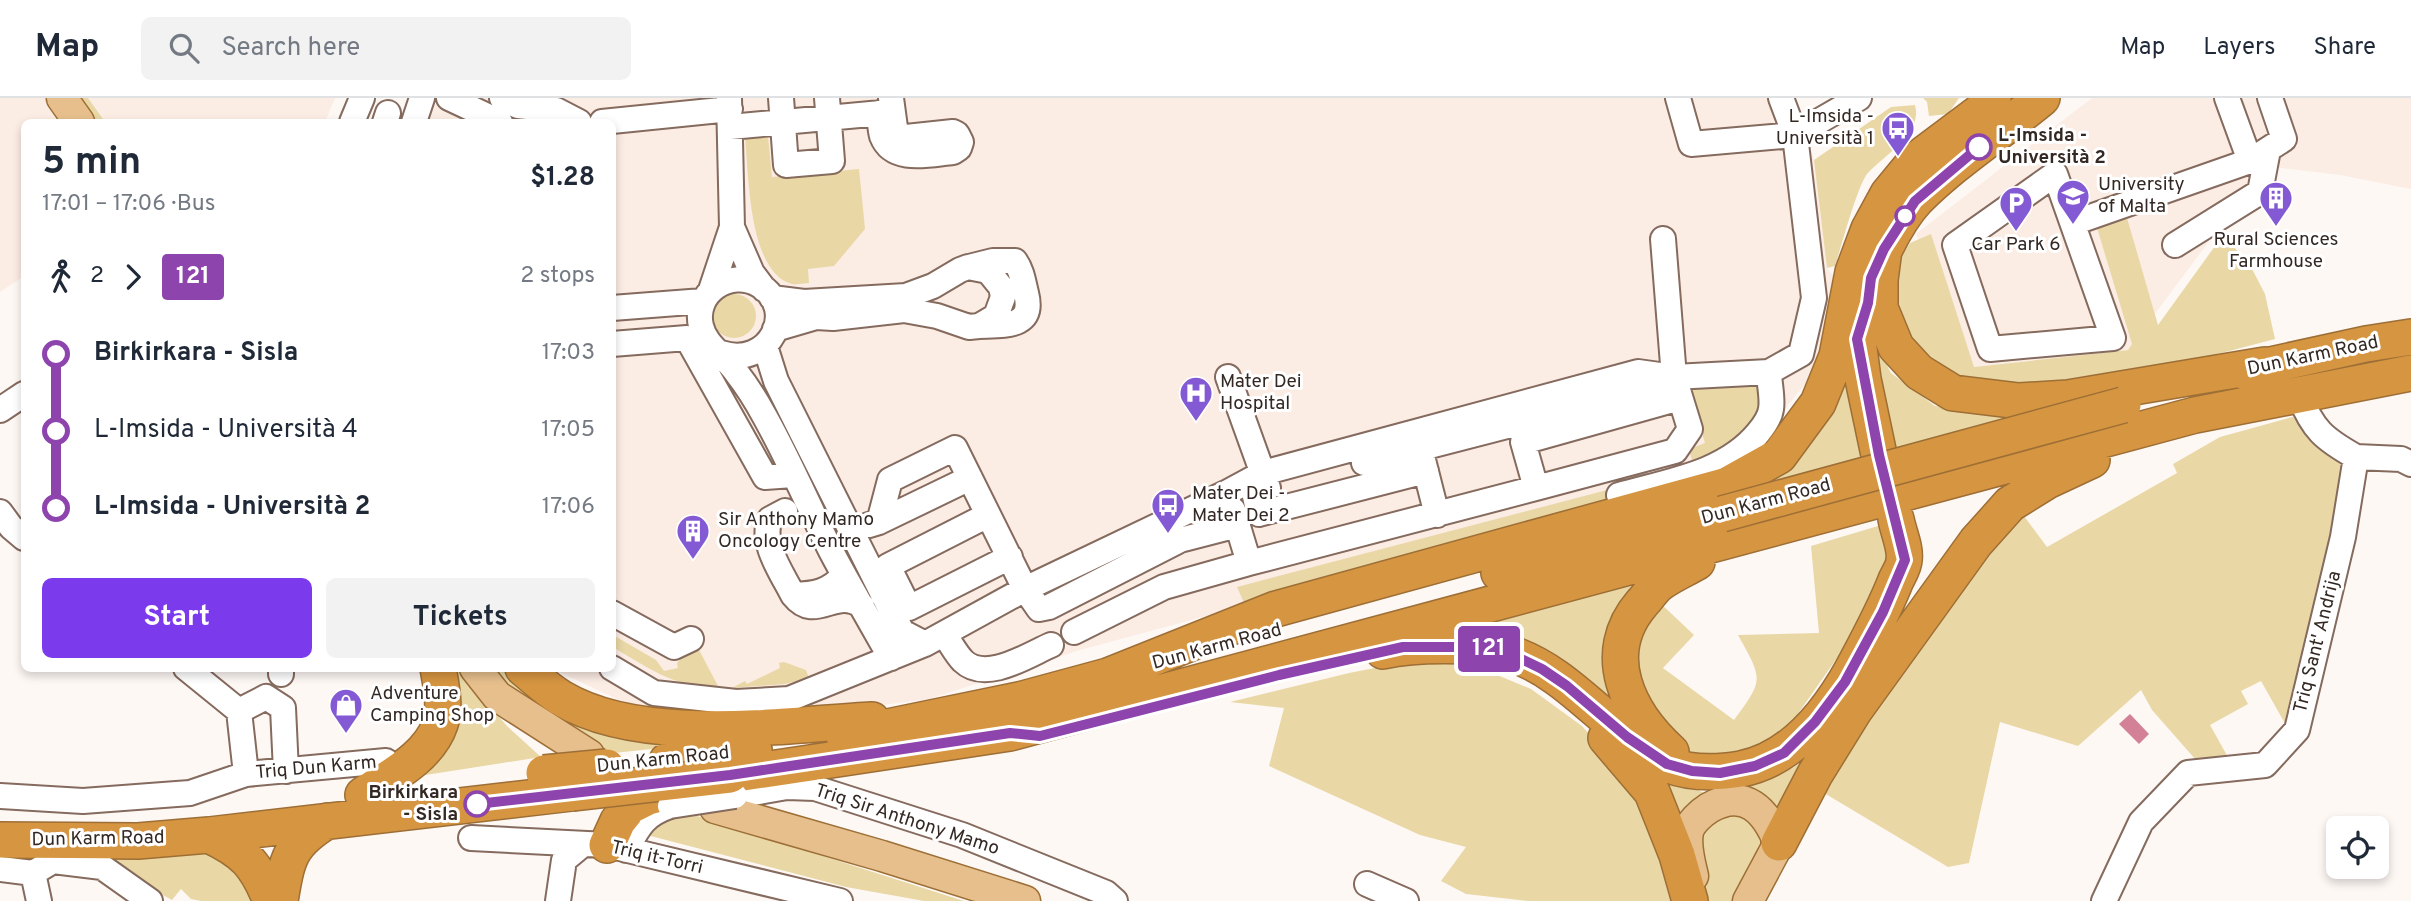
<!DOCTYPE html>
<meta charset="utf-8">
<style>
:root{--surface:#fff;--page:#f2f2f3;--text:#1f2937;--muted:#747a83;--line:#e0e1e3;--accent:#7c3aed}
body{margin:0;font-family:Overpass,sans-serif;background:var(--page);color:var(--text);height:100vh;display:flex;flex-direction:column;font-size:26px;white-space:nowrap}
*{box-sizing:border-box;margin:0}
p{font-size:23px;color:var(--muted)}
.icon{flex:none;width:38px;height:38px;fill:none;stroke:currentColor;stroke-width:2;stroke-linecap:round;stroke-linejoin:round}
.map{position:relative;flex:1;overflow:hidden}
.side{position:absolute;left:21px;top:21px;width:595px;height:553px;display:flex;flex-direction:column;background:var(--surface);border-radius:10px;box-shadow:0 4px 10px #0003}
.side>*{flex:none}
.badge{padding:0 14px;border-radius:5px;font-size:24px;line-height:46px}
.fabs{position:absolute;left:2326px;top:718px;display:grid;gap:14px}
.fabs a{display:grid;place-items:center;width:63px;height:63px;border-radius:10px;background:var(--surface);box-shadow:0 4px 10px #0003;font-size:35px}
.map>.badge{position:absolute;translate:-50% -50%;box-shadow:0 0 0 4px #fff}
.legs{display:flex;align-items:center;gap:10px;height:77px;padding:0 21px;font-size:23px}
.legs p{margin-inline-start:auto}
.overview{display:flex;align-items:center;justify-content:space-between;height:119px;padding:0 21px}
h1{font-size:38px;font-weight:700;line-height:52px}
.primary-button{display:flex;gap:14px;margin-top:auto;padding:14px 21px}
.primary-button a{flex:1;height:80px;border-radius:10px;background:var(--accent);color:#fff;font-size:28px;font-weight:700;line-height:80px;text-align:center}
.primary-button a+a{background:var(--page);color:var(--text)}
ul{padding:0 21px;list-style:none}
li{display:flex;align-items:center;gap:24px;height:77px;font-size:26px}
li i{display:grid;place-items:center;width:10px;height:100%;margin:0 9px;background:currentColor}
li i::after{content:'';width:18px;height:18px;margin:-9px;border:5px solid;border-radius:50%;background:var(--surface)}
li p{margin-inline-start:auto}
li:first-child i{background:linear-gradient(#0000 50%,currentColor 0)}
li:last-child i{background:linear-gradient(currentColor 50%,#0000 0)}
header{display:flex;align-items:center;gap:42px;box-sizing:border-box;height:98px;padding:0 35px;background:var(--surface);border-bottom:2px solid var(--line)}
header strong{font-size:33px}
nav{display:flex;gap:38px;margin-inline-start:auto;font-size:24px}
.search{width:490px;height:63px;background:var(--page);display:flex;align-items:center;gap:18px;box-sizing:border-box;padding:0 24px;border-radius:10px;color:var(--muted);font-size:26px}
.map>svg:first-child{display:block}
</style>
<header>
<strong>Map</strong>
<div class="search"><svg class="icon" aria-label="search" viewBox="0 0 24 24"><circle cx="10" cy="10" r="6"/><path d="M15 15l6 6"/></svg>Search here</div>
<nav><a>Map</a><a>Layers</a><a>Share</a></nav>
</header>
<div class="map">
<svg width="2411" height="803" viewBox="0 0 2411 803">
<rect width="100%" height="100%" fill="#fef8f5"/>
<path fill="#fbece4" d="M0 0H335L325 24H24V178L0 194Z
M419 0H1793L1814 62 1827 170 1839 184 1820 263 1810 280 1788 307 1773 343 1696 386 1080 552 929 601 789 619 638 611 553 571 612 570V24H416Z
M2092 0H2411V91L2340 77 2265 68 2128 252 1974 269 1916 136Z"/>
<path fill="#e9d8a6" d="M72 0H88L105 24H89Z
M1923 0H1959L1948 16 1929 18 1927 4Z
M1915 7C1923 36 1885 56 1868 75 1858 85 1841 150 1835 168L1827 170 1814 62 1891 9Z
M768 38 772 79 859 71 865 131 834 168 808 171 809 185C804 185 797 187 792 186 748 174 749 77 745 40Z
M2125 113 2158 227 2223 137 2250 167 2265 196 2275 241 2153 273 1991 294 1922 270 1884 187 1910 145 1931 136 1974 269 2128 252 2132 246 2095 123Z
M712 218a22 22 0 1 1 44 0a22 22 0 1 1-44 0Z
M1868 231 1891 275 1935 308 2009 315 2085 309 1897 358Z
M1844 265 1866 365 1717 406Z
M1760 285 1762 305 1750 337 1693 366 1689 351 1705 345 1687 288Z
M2303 316 2348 367 2291 636 2261 583 2241 593 2248 606 2210 627 2229 661 2196 662 2152 612 2141 592 2078 648 2000 624 1969 765 1948 769 1814 689 1844 639 2021 414 2047 449 2177 375 2173 366 2220 339Z
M1611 391 1614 408 1244 505 1237 489Z
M1888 425 1886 470 1875 506 1790 627 1757 651 1716 661 1683 655 1631 595 1632 535 1658 503 1694 537 1663 570 1734 622C1764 581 1763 582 1738 537L1819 535 1811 448Z
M1661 475 1632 497 1630 623 1591 593 1418 538Z
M613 537 656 562 664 573 678 570 677 565 685 556 697 548 719 590C680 592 644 568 613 549Z
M784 564 806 572 809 580 785 586 732 590 745 583 747 586 780 570 779 565Z
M1395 566H1448L1485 572 1531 591 1582 628 1631 683 1670 788V803H1529L1466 796 1441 783 1466 749 1420 737 1269 668 1284 610 1230 604 1349 575Z
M443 571H456L507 628 541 659 400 681Z
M493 571H503L554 605 698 646 614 655 574 644 529 608Z
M1811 656 1781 726 1762 707 1685 727 1656 670 1704 695 1764 684 1793 670Z
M1733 711 1754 722 1762 743 1761 757 1736 803H1704L1695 752 1699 732Z
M668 714 688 715 964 803H924L846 789 643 736Z
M225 754 268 803H201L191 801 181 791 172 802 94 760Z"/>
<path fill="#d28196" d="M2130 616 2149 636 2139 646 2119 626Z"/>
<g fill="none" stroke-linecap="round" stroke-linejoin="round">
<defs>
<path id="minor" d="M449 0 500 24
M502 0 518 8 556 12 579 24
M729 0 732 129
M781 0 786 67 832 63 827 0
M1678 0 1691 46 1795 37 1859 0
M2227 0 2250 63
M879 15C880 22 880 31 882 38 893 66 930 56 953 54L959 50 961 44 957 36 953 34 906 39 896 37 891 0
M352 24 362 0
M385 24 388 15
M414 24 422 0
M602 24 730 11
M730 29 892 14
M2055 76 2113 240 1990 251 1955 147Z
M2073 125 2250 63 2284 41 2270 0
M1663 141 1674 279 1690 331 1675 353 1536 390 1523 344 1680 300
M2175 147 2260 94 2268 52
M969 169 993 163H1015C1022 173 1023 183 1026 195 1035 230 1005 227 979 228
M711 192 732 129 752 175 764 191
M772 200 804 204 906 198 933 188 960 172 968 169 988 173 1001 189 1003 199 996 218 979 228 969 229 937 218 904 212 833 220 816 219 775 231
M612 210 703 203
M687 240 765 379 793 377
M612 246 687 240 701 244
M765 248 776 283 902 534 925 546
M721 255C770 271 799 211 759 187 730 170 693 195 701 228 705 247 725 258 736 274 747 288 757 304 765 319 789 362 809 409 831 453 850 489 871 525 891 560
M1228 279 1268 390
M2299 297C2313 332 2324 341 2356 359
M0 312 24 296
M1422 358 1437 417
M1364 365 1646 292 1673 280
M1254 394 1259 416 1426 373
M1619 397C1668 383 1724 376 1758 335 1763 329 1770 319 1771 311 1773 300 1769 285 1769 274
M785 413 770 421C760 445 782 475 793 497
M0 414 11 429 24 440
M988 417 888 468 909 510 1010 459
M879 424 890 382 955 350 1025 491 1039 511 1049 509 1180 442 1238 427
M869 427 879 424 970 380
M1249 465 1536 390
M844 477C829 494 815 496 793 497 816 526 835 488 862 508
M612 515 674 549 691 541
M1074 534 1164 489 1249 465 1233 412
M944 536C950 544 956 556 963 563 986 585 1028 557 1051 547
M186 570 239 613
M281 570V576
M612 570 654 595 736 604 789 601 925 546 1025 491 1226 395 1263 375 1638 274 1674 279 1769 274 1801 256 1814 200 1795 37 1781 0
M239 613 266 599 283 610 286 673
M239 613 246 676
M0 698 83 703 190 695 246 676 386 663
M735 698 787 689 815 690 962 737 1106 795 1115 803
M471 740 607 747 840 803
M626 752C639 728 644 717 670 708
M0 771 33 775 53 763 102 769 150 803
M33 775 39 803
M1367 786 1406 803
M558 803 564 762 582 747
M2104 803 2141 724 2188 675 2265 667 2297 632 2343 439 2356 359 2401 361 2411 366"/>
<path id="major" d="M62 0 79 24
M475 570 497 598 589 657
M715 710 882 758 1025 803
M1693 778C1690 765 1685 748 1688 734 1690 725 1701 715 1709 710 1745 689 1766 713 1779 745L1748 803"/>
<path id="highway" d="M1884 151 1880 182V210L1896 249 1919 274 1953 295 2019 303 2068 300 2265 267
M1876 170C1886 147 1900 119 1917 101 1955 63 2001 34 2042 0
M1855 220 1863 281 1879 357
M2243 273 2366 246 2411 239
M1499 475 1722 416
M1383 553C1415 546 1478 545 1509 555 1560 571 1596 616 1638 646 1647 653 1657 662 1669 667 1692 676 1717 675 1741 671 1792 661 1828 615 1852 572 1868 542 1884 513 1896 482 1899 476 1904 468 1904 462 1906 450 1898 433 1896 421
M523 570C535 580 548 592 561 600 641 648 781 627 872 622
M1108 578 1276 511 1727 387 1779 358 1818 305 1837 258 1853 174 1869 131 1888 96 1916 62 1980 14 1993 0
M844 638 1023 601 1130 572
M1606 640 1652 694 1677 757 1690 803
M1671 654C1628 615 1598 556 1642 505 1648 499 1653 490 1660 485 1671 477 1685 471 1697 464
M667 663 754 652
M363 697C391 678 429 659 440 626 446 609 441 587 438 570
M209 737C245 754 256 766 271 803
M0 742 138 743 209 737 572 695
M1779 745 1815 676 1854 613 1976 444 2010 406 2047 383 2092 362
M607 747 618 723 630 708 648 699 730 677 1010 635 2195 317 2411 275
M280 803C287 761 289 746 327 723"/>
</defs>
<use href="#minor" stroke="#856a5e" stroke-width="28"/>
<use href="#major" stroke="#9d6f36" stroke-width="33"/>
<use href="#highway" stroke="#9d6f36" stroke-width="38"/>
<use href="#minor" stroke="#fff" stroke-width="24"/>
<use href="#major" stroke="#e6bf8d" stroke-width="30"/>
<use href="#highway" stroke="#d69541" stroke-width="35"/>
<defs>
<path id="minor-bridge" d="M670 708 735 698"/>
<path id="highway-bridge" d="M1722 416 2123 307
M544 675 607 669
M572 695 730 677"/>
</defs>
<use href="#minor-bridge" stroke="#856a5e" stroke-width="28" stroke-linecap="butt"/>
<use href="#highway-bridge" stroke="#9d6f36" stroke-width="38" stroke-linecap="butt"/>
<use href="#minor-bridge" stroke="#fff" stroke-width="24"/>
<use href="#highway-bridge" stroke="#d69541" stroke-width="35"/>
</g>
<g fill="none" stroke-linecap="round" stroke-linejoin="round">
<defs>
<path id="line-1" d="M477 706 730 677 1010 635 1040 638 1279 577 1403 549H1475L1509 555 1542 571 1567 588 1627 639 1667 666 1692 673 1720 675 1755 668 1784 655 1815 624 1845 584 1883 514 1905 462 1879 357 1857 241 1868 205 1871 180 1884 151 1915 103 1979 49"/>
</defs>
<use href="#line-1" stroke="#fff" stroke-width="16"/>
<use href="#line-1" stroke="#8e44ad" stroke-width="10"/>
</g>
<defs>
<symbol id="bus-pin" viewBox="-11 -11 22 30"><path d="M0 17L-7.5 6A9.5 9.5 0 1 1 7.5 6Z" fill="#845ad4" stroke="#fff"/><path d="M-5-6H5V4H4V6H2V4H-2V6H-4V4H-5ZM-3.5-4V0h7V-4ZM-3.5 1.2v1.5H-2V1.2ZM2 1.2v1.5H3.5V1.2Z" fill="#fff"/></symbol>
<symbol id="university-pin" viewBox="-11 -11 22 30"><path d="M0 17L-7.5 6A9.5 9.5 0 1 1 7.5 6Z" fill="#845ad4" stroke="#fff"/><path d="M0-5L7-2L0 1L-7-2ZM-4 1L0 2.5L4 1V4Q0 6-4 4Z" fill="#fff"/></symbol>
<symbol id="building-pin" viewBox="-11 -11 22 30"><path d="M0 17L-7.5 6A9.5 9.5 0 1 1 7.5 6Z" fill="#845ad4" stroke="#fff"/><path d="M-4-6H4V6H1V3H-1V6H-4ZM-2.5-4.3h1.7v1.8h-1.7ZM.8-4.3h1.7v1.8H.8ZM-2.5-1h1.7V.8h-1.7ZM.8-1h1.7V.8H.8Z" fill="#fff"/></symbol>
<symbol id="parking-pin" viewBox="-11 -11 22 30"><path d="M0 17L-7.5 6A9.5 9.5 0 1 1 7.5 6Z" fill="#845ad4" stroke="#fff"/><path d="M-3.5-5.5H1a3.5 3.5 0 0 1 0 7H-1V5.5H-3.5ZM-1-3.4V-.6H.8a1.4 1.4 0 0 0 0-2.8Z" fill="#fff"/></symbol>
<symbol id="hospital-pin" viewBox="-11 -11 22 30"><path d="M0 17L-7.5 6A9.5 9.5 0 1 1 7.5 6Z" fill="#845ad4" stroke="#fff"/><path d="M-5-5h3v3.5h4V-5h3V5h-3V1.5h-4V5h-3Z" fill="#fff"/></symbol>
<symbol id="shop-pin" viewBox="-11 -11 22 30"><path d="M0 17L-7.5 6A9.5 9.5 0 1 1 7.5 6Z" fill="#845ad4" stroke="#fff"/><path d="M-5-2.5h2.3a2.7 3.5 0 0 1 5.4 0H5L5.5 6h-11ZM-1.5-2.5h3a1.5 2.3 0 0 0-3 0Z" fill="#fff"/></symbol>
</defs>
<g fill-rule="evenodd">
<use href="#bus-pin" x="1879" y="11" width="38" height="52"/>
<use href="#university-pin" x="2054" y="79" width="38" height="52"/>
<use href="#building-pin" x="2257" y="81" width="38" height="52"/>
<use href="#parking-pin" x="1997" y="86" width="38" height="52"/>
<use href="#hospital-pin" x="1177" y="276" width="38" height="52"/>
<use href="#bus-pin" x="1149" y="388" width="38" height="52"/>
<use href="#building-pin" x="674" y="414" width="38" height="52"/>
<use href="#shop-pin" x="327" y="588" width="38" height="52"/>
</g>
<g fill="#fff" stroke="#8e44ad" stroke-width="3.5">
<circle cx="1979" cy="49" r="12"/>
<circle cx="1905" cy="118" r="9"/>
<circle cx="477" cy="706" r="12"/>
</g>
<g text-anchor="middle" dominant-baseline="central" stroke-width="6" stroke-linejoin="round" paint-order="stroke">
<g font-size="19" fill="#332823" stroke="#fff" text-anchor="start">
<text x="1874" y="19" text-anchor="end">L-Imsida -<tspan x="1874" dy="22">Università 1</tspan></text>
<text x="2098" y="87">University<tspan x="2098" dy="22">of Malta</tspan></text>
<text x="2276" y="142" text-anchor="middle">Rural Sciences<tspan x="2276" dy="22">Farmhouse</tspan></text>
<text x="2016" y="147" text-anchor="middle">Car Park 6</text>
<text x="1220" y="284">Mater Dei<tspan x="1220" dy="22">Hospital</tspan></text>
<text x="1192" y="396">Mater Dei -<tspan x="1192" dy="22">Mater Dei 2</tspan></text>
<text x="718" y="422">Sir Anthony Mamo<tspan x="718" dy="22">Oncology Centre</tspan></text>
<text x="370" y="596">Adventure<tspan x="370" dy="22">Camping Shop</tspan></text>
</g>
<g font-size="19" font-weight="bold" fill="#332823" stroke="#fff" text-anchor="start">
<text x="1998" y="38">L-Imsida -<tspan x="1998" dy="22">Università 2</tspan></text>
<text x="458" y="695" text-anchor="end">Birkirkara<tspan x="458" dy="22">- Sisla</tspan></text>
</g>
<g font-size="19" fill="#332823" stroke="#fff">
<text transform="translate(2313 258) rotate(-12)">Dun Karm Road</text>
<text transform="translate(1766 404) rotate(-15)">Dun Karm Road</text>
<text transform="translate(2318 544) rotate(-76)">Triq Sant' Andrija</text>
<text transform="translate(1217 549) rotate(-15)">Dun Karm Road</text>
<text transform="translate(663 662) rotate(-6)">Dun Karm Road</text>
<text transform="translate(316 670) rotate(-5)">Triq Dun Karm</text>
<text transform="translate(907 722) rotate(18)">Triq Sir Anthony Mamo</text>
<text transform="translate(98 741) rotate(-1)">Dun Karm Road</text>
<text transform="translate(657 760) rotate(13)">Triq it-Torri</text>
</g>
</g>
</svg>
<div class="fabs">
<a><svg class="icon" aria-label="locate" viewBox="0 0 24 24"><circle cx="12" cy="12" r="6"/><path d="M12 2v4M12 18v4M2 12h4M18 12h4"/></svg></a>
</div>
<b class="badge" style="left:1489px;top:551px;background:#8e44ad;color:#fff">121</b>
<section class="side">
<div class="overview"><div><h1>5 min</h1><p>17:01 – 17:06 · Bus</p></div><b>$1.28</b></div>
<div class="legs"><svg class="icon" aria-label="walk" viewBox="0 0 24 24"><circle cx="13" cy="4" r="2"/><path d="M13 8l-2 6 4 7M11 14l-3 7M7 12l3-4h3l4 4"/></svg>2<svg class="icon" aria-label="forward" viewBox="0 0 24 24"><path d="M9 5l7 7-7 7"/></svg><b class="badge" style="background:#8e44ad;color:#fff">121</b><p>2 stops</p></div>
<ul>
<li><i style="color:#8e44ad"></i><b>Birkirkara - Sisla</b><p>17:03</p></li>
<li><i style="color:#8e44ad"></i><span>L-Imsida - Università 4</span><p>17:05</p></li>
<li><i style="color:#8e44ad"></i><b>L-Imsida - Università 2</b><p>17:06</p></li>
</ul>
<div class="primary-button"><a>Start</a><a>Tickets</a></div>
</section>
</div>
